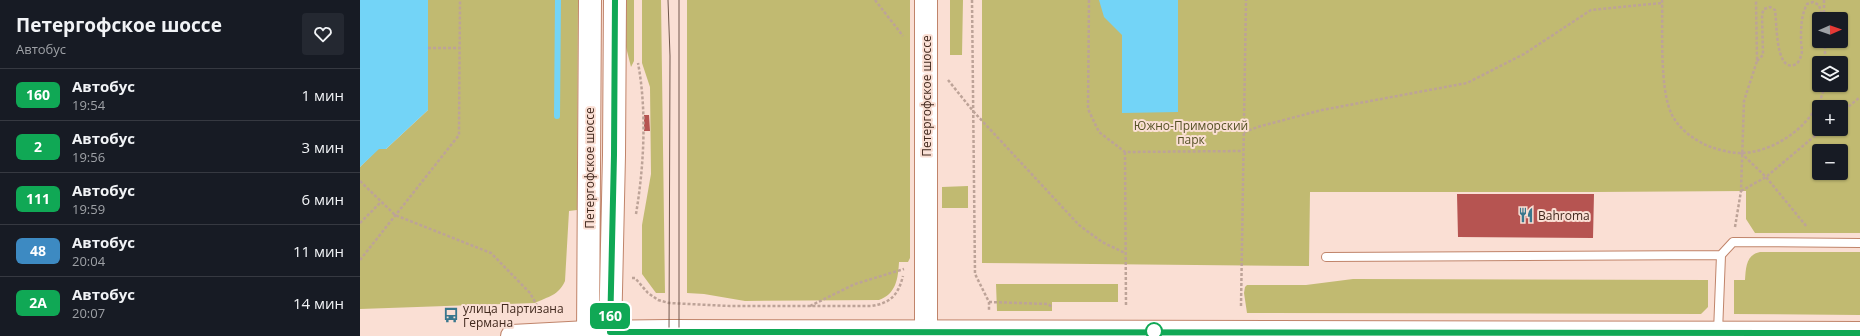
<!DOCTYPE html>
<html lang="ru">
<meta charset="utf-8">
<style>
:root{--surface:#171b24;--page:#242831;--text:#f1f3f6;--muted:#9ea1a6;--line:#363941}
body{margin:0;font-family:"Open Sans",sans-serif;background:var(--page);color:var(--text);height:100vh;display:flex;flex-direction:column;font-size:15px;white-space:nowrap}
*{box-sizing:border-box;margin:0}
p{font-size:13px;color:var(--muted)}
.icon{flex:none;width:22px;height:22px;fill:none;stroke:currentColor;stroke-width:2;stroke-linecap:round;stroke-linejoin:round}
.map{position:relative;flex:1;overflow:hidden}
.side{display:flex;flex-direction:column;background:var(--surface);width:360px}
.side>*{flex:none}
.badge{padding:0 8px;border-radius:6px;font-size:14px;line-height:26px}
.needle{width:26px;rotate:88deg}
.controls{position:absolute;left:1452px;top:12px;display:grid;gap:8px}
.controls a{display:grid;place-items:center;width:36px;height:36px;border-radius:4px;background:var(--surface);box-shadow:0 1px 3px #0004;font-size:20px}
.map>.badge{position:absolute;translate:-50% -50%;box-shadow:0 0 0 2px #fff}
.round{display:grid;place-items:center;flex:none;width:42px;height:42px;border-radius:4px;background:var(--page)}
.overview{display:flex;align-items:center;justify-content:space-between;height:68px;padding:0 16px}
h1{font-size:19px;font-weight:700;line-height:30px}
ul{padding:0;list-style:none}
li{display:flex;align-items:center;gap:12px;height:52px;padding:0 16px;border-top:1px solid var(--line)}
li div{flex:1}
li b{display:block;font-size:15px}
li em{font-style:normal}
li .badge{min-width:44px;font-weight:700;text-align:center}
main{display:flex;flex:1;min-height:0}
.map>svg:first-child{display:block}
</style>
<main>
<section class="side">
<div class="overview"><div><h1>Петергофское шоссе</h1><p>Автобус</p></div><a class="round"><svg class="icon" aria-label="heart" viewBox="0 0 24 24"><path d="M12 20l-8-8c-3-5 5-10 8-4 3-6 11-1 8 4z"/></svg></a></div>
<ul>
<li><span class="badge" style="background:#10a855;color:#fff">160</span><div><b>Автобус</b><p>19:54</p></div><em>1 мин</em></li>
<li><span class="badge" style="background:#10a855;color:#fff">2</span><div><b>Автобус</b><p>19:56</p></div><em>3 мин</em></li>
<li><span class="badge" style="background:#10a855;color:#fff">111</span><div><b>Автобус</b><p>19:59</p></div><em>6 мин</em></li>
<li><span class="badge" style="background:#3d8ac2;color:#fff">48</span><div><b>Автобус</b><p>20:04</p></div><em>11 мин</em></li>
<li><span class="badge" style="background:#10a855;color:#fff">2А</span><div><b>Автобус</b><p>20:07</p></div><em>14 мин</em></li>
</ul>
</section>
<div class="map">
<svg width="1500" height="336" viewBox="0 0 1500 336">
<rect width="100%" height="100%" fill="#fadfd4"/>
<path fill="#c1ba71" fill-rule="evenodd" d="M68 0H218L217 210 209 211 205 281C198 296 189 296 175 303L0 309V167L19 148 26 149 68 110Z
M264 0H274V61L271 67 264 39Z
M282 0H301L305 293H296L282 274V225L291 174 290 87 282 63Z
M327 0H550V258L548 262H539C538 279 536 294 519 300L385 301 344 294 327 293Z
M590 0H603L602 55H590Z
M622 0H1500V233H1395L1386 219V191L1235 192H950L949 266 622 263ZM1459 19H1481V41H1459ZM1459 63H1481V85H1459ZM1459 107H1481V129H1459ZM1459 151H1481V173H1459Z
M608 186V208H582V187Z
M1400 252H1500V315L1374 314V280H1385C1386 267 1386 255 1400 252Z
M993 279 1348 280V307L1341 314 887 313 884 293 885 287 887 285H946Z
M636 284H758V302H692V311H637Z"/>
<path fill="#73d4f7" d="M0 0H68V110L26 149H19L0 167Z
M739 0H818V112L762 113V35L744 17Z"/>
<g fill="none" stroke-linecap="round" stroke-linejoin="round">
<path stroke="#73d4f7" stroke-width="6" d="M197 116 198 0"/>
</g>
<path fill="#b65451" d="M284 115H289L290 131H284Z
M1097 194H1234L1233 238 1098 237Z"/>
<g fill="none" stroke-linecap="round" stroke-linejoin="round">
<defs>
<path id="lane" d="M966 257 1361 255
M1358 332 1361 255 1373 242 1500 243"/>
<path id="secondary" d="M152 336 228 332 309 331 1500 333
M566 336V0"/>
<path id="primary" d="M228 336 230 0
M250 336 254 155 255 0"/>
</defs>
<use href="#lane" stroke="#c0846a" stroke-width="10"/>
<use href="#secondary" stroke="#c0846a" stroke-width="24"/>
<use href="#primary" stroke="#c0846a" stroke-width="24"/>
<path stroke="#bda398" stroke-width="2.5" stroke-dasharray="3 2" stroke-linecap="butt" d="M515 0 543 36
M612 0 615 274 629 302V310
M729 0 728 109 739 132 765 152 883 151
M1302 0C1303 30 1299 89 1312 115 1320 130 1335 141 1351 147 1360 150 1370 153 1380 153 1411 153 1446 130 1459 102 1462 97 1463 91 1465 85
M1464 0V19
M1465 41V63
M68 48H99
M1397 61 1403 55 1402 14 1404 9 1410 7 1415 10C1417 21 1415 71 1434 65 1438 64 1440 59 1441 56 1443 51 1441 45 1441 40 1441 27 1441 16 1447 4L1453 2 1459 5 1463 19
M588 80 613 111 719 225 742 242 765 253
M1481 113 1500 97
M884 132 901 126 962 110 1107 83 1164 54 1231 10 1302 3
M765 152 766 306
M1381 153 1406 177 1447 227
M0 181 35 215 131 253 170 293 179 309
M1381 191 1406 177 1463 129
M276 214C284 166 287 111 278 63
M0 223 21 202
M1375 227 1381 191 1384 101 1397 61 1396 0
M0 260 99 135 100 0
M272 278H275L288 293 298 300 309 303 370 306H511C531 303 538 295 543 276
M629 302 688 304 692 307
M450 306 495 284 544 269
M881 306 886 0"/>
<use href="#lane" stroke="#fff" stroke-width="8"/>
<use href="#secondary" stroke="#fff" stroke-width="22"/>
<use href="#primary" stroke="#fff" stroke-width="22"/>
<path stroke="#70574c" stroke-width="1" d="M308 0 310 56 309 336
M319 0V336"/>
</g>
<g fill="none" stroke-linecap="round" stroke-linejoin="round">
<defs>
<path id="line" d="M255 0 254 155 250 332 1500 333"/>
</defs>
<use href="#line" stroke="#fff" stroke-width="9"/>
<use href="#line" stroke="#10a855" stroke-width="6"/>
</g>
<defs>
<symbol id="restaurant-bare" viewBox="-9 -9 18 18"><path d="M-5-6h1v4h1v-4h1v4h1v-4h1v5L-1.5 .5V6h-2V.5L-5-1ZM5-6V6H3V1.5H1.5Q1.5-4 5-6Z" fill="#39778d" stroke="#fadfd4" stroke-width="2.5" paint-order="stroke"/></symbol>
<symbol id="bus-bare" viewBox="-9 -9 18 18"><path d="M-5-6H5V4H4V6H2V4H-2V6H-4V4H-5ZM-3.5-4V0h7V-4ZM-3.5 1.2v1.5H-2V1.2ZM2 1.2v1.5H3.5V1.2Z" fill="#39778d" stroke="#fadfd4" stroke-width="2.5" paint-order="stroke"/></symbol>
</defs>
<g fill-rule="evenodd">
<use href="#restaurant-bare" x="1155" y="204" width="22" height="22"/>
<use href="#bus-bare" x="80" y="304" width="22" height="22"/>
</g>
<circle fill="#fff" stroke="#10a855" stroke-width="2" cx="794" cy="331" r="8"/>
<g text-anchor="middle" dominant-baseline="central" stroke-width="4" stroke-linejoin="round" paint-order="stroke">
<g font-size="12" fill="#40281d" stroke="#fadfd4">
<text transform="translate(566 96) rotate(-90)">Петергофское шоссе</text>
<text transform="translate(229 168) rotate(-90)">Петергофское шоссе</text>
</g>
<g font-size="12" fill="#555125" stroke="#fadfd4">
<text x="831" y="125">Южно-Приморский<tspan x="831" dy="14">парк</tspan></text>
</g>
<g font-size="12" fill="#40281d" stroke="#fadfd4" text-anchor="start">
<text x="1178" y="215">Bahroma</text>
<text x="103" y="308">улица Партизана<tspan x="103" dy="14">Германа</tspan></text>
</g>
</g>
</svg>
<div class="controls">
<a><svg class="needle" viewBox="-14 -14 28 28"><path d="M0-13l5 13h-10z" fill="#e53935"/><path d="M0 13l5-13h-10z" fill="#9ea1a6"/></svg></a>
<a><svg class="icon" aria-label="layers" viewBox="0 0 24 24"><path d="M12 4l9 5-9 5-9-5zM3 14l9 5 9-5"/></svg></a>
<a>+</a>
<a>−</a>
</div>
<b class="badge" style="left:250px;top:316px;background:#10a855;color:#fff">160</b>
</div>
</main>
